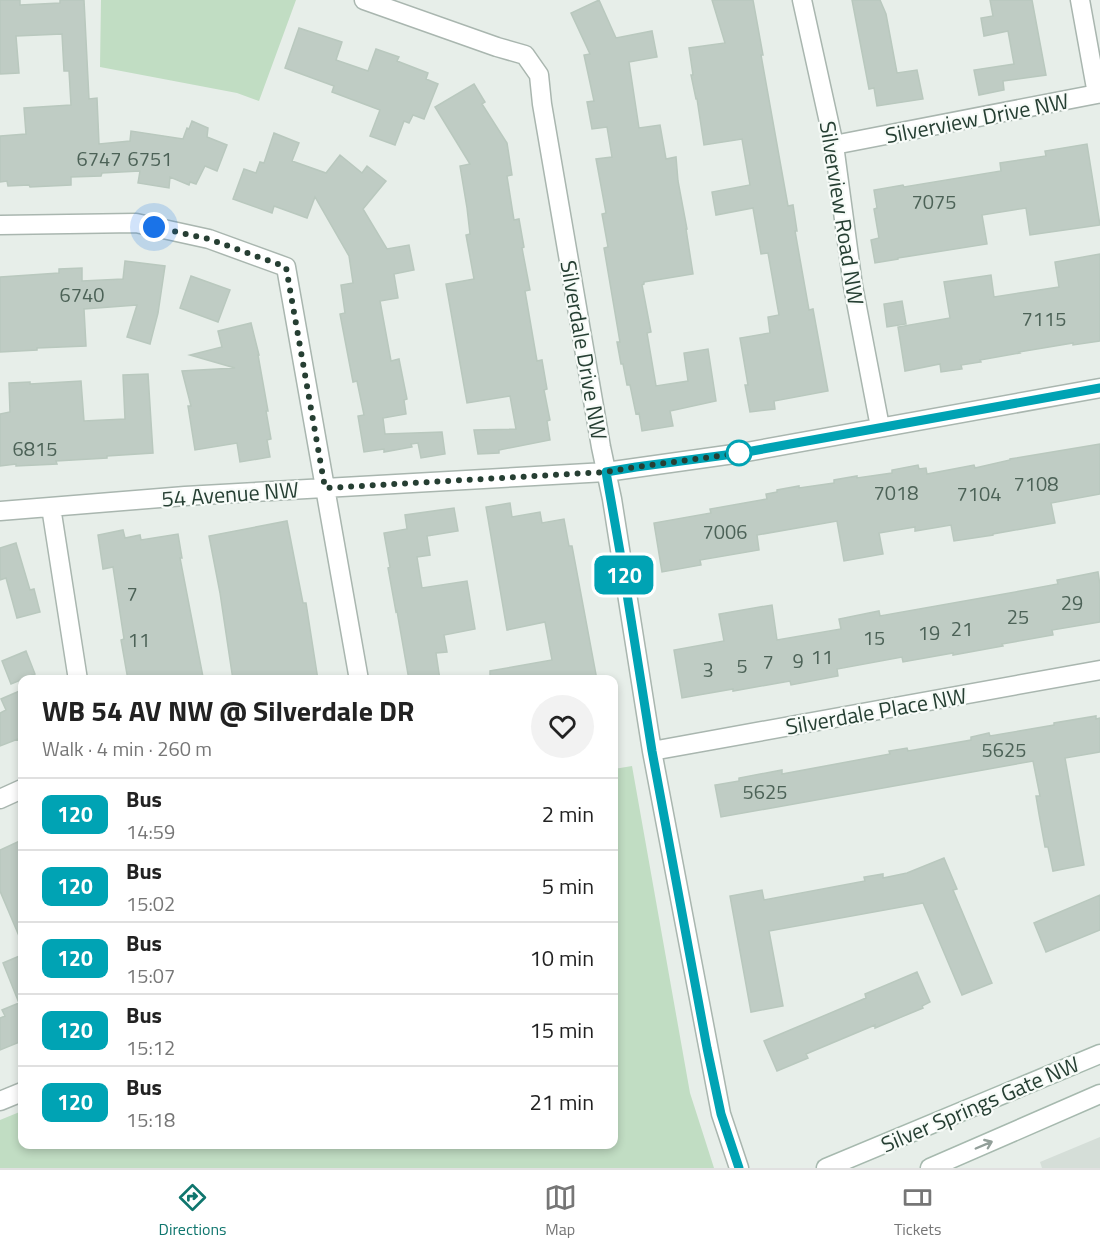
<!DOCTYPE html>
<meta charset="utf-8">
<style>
:root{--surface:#fff;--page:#f2f2f2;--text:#222;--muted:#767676;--line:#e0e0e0;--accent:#0f766e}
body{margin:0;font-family:"Titillium Web",sans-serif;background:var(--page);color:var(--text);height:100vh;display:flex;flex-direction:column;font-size:22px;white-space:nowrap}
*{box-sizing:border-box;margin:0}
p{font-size:20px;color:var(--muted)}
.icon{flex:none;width:33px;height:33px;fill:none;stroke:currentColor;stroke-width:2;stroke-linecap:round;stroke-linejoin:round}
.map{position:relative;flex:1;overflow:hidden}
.side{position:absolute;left:18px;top:675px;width:600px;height:474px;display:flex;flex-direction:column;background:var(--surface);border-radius:12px;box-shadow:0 3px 9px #0003}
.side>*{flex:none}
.badge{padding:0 12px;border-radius:9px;font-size:21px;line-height:39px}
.you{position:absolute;width:30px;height:30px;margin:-15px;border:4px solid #fff;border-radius:50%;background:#1a73e8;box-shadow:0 0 0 9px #1a73e833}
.map>.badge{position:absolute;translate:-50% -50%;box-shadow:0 0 0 3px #fff}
.round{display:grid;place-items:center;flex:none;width:63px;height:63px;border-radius:32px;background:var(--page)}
.headline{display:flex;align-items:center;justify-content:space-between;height:102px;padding:0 24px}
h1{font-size:28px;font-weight:700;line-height:45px}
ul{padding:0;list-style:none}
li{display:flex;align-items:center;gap:18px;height:72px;padding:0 24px;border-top:2px solid var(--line)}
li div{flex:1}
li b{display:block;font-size:22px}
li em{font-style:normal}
li .badge{min-width:66px;font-weight:700;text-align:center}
.tab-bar{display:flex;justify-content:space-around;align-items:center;height:84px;border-top:2px solid var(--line);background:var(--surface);font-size:16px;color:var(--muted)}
.tab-bar a{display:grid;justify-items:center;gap:3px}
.tab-bar .active{color:var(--accent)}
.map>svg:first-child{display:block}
</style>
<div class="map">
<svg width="1100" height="1168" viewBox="0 0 1100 1168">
<rect width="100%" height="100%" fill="#e7eee9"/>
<path fill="#d5ded8" d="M1100 1137V1168H1042L1040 1162Z"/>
<path fill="#c1ddc3" d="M101 0H296L259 101 237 93 100 67Z
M632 766 690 1093 714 1168H0V1120L22 1111V1144H614V769Z"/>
<path fill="#bfccc4" stroke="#b9c8be" stroke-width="1.5" d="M0 0H20V5L60 3V0H84L89 99 97 98 99 144 130 141 131 131 183 139 187 128 189 129 192 121 208 128 207 137 227 145 217 171 205 166 196 184 190 182 189 185 170 177 169 188 138 183 140 171 102 173 101 176 71 177V185L30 187 29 185 8 186 7 181 0 182V136L26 134 24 108 71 105 69 71H64L62 34 16 36 19 73 0 74Z
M599 0 616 38 652 31 657 57 629 62 639 128 660 125 666 159 676 157 678 181 687 229H686L693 274 644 282V284L642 285 651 332 647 333 656 386 688 381 684 353 708 349 716 401 670 411 673 426 642 431 639 413 636 414 630 385H627L623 364H621L617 342H620L604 248 608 247 602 214 606 213 596 159 612 157 607 127 592 129 587 102 594 101 584 55 590 54 571 13Z
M712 0H753L763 55H761L788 206 793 205 797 231H795L809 310 813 309 828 391 774 401 775 409 750 412 745 385H748L740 338 770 333 768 317 779 315 768 253 761 254 753 208 716 215 712 192 750 185 742 139 704 145 697 99H696L691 75H693L689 48 725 43Z
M852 0H880L886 14 897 73 917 70 923 99 877 106 874 88 869 89Z
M990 0H1032L1046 75 1003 81 1004 90 979 95 974 70 1014 64 1008 31 984 36 981 18 993 16Z
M299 28 342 42 336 60 368 71 376 49 399 57 397 61 428 73 426 79 438 84 424 119 413 115 409 123 404 121 395 145 370 136 380 110 332 92 334 86 285 68Z
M474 84 485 102 482 104 507 143 512 175 507 176 514 220 519 219 524 247 522 248 530 290 525 291 537 361 542 360 547 389 544 390 550 420 547 421 550 440 499 450V453L478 454 474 430 516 429 510 396 467 403 446 284 474 279 466 235 470 234 467 208 460 166 470 164 435 107Z
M274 133 299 143 292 161 326 173 340 155 362 173 367 166 386 181 363 209 387 249 409 245 414 270 394 274 398 298 380 301 391 361 399 359 407 399 404 400 406 414 383 418 385 434 442 432 445 454 421 458 418 443 411 444 412 447 384 452V449L364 452 358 416 364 415 357 381 353 382 340 314 345 313 341 285 353 283 349 256 315 197 307 218 274 206 272 213 233 199 244 169 256 173 260 162 264 163Z
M1087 144 1100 225 1030 235 1026 208 982 215 987 244 898 258V259L875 263 871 240 879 238 874 209 877 208 874 190 903 185 904 187 1001 171 1000 163 1046 156 1045 151Z
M1100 254V341L1073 345V343L1019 352 1020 353 980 360 981 362 961 365 962 369 941 372 940 364 905 371 898 327 950 318 944 282 991 275 994 297 1059 287 1055 262Z
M125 261 165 266 158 313 150 344 127 337 137 305 84 309 86 346 37 348V350L0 352V277L59 273V269L82 268V281L123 279Z
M191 276 230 290 218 322 180 308Z
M902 301 906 324 887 327 884 304Z
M251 323 259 355H258L268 411H266L271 439 267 440 270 457 240 462 237 443 195 450 188 406H191L182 371 235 368 190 355 222 347 218 331Z
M148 374 153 453 107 456V458L56 461 57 464 16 466V464L0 466V414L10 412 9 383 30 382V384L81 381 84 421 125 419 123 375Z
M1100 444V494L1051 503 1055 523 993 534V535L954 541 951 525 915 531V527L879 533 883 554 844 561 837 521 757 535 759 550 700 560 701 565 662 572 654 523 711 513 710 509 767 499 766 494 777 492V490L799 486V488L834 483V480L857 476V478L892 473V470L918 465 919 469 926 468 927 474 974 465 975 468 1010 460V459Z
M510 503 512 517 540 512 542 523 564 519 569 546H572L597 680H490V671L552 660 545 622 507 630 486 507Z
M454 508 458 531 427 536 430 555 417 557 422 588 467 581 475 629 444 635 447 652 436 653 440 680H409L397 611 396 612 388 568 390 567 384 533 407 529 405 515Z
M287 521 303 603H306L318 680H233L220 593 209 536Z
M123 530 125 538 140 535 141 540 178 534 182 558H180L203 677 187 680H128L121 640 124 639 113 567 103 569 98 535Z
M16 543 30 590 34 589 40 612 17 618 6 578 0 580V548Z
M1098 572 1100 585V622L1052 630 1053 635 1002 644 1003 646 953 655V653L903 662 902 657 837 669 838 676 791 685 790 681 733 691V689L682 698 674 650 724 641 719 614 772 605 777 640 841 629 839 619 879 611 880 616 1004 594 1058 584 1057 580Z
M26 651 35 674 11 684 2 661Z
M22 690V749L18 739 0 746V713L6 710 1 699Z
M1096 716V719L1100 718V752L1065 758 1084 865 1053 871 1048 847H1045L1039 814 1036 796H1040L1033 761 721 817 715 785 739 781V778L782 770V774L890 754 889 751 907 748 908 751 971 740V737L989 733 990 736 1054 725V723Z
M22 840V943L0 891V850Z
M944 858 957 889 953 890 992 983 962 995 923 903 769 931 783 1006 751 1012 730 896 762 890 764 900 865 881 864 877 883 874V878L907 873Z
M1100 895V930L1046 952 1034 923Z
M22 955V1041L0 1050V1018L5 1016 2 1010 19 1003 3 963Z
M917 972 930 1002 922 1006 923 1008 875 1028V1025L806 1054 808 1058 777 1071 764 1041 866 998 865 994Z"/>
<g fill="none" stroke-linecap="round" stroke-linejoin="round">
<defs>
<path id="street" d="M364 0 497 47 525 55 539 75 542 104 601 447 612 499 652 751 721 1114 739 1168
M802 0 834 145 853 286 880 427
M834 145 1097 94 1080 0
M0 225 136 223 209 239 286 267 359 680
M51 507 78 680
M0 511 185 496 606 472 741 453 1100 388
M652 751 1100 670
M0 799 22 789
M0 1101 22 1092"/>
<path id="secondary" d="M826 1168 1100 1054
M930 1168 1100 1094"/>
</defs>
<use href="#street" stroke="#a9b6af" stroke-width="21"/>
<use href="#secondary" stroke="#a6b9ae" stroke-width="21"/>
<use href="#street" stroke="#fff" stroke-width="18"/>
<use href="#secondary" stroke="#fff" stroke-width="18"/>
</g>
<defs><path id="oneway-shaft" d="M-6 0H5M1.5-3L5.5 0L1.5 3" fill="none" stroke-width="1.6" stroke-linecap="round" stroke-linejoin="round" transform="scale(1.5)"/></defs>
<use stroke="#929f99" href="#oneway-shaft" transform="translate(984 1145) rotate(-23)"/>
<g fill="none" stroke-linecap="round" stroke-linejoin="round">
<defs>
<path id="line" d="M739 1168 721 1114 707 1048 652 751 623 569 606 472 636 467 741 453 1100 388"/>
</defs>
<use href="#line" stroke="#fff" stroke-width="14"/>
<use href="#line" stroke="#00a3b4" stroke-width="9"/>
<path stroke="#263f33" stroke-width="6" stroke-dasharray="0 10.8" d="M154 227 209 239 286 267 325 488 606 472 636 467 741 453H739"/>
</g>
<circle fill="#fff" stroke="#00a3b4" stroke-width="3" cx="739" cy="453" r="12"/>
<g text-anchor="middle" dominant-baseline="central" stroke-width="4.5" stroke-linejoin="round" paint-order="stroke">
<g font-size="20" fill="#4c6257">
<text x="99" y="158">6747</text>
<text x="150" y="158">6751</text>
<text x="934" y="201">7075</text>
<text x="82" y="294">6740</text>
<text x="1044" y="318">7115</text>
<text x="35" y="448">6815</text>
<text x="1036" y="483">7108</text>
<text x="896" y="492">7018</text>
<text x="979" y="493">7104</text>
<text x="725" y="531">7006</text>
<text x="132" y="593">7</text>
<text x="1072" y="602">29</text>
<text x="1018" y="616">25</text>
<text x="962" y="628">21</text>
<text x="929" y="632">19</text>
<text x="874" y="637">15</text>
<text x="139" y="639">11</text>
<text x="822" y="656">11</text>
<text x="798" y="660">9</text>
<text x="768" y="661">7</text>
<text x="742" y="665">5</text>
<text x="708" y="669">3</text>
<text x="1004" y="749">5625</text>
<text x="765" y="791">5625</text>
</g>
<g font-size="22" fill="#263f33" stroke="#f7fbf8">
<text transform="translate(977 118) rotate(-11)">Silverview Drive NW</text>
<text transform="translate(842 213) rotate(81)">Silverview Road NW</text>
<text transform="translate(584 350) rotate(80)">Silverdale Drive NW</text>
<text transform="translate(230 494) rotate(-4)">54 Avenue NW</text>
<text transform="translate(876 711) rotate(-10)">Silverdale Place NW</text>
<text transform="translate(980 1104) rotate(-23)">Silver Springs Gate NW</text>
</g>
</g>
</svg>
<div class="you" style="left:154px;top:227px"></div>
<b class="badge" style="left:624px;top:575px;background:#00a3b4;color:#fff">120</b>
<section class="side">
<div class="headline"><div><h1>WB 54 AV NW @ Silverdale DR</h1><p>Walk · 4 min · 260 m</p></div><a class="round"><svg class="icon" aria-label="heart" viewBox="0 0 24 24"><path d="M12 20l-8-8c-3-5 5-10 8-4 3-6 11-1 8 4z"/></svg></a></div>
<ul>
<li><span class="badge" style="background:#00a3b4;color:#fff">120</span><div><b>Bus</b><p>14:59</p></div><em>2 min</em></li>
<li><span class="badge" style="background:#00a3b4;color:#fff">120</span><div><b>Bus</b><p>15:02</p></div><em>5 min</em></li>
<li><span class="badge" style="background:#00a3b4;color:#fff">120</span><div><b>Bus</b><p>15:07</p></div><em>10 min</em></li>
<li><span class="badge" style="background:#00a3b4;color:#fff">120</span><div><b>Bus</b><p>15:12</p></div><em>15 min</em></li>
<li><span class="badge" style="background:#00a3b4;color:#fff">120</span><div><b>Bus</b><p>15:18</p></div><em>21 min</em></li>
</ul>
</section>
</div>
<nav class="tab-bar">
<a class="active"><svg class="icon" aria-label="directions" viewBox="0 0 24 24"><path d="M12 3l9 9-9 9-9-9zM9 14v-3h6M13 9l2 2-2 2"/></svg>Directions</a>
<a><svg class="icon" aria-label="map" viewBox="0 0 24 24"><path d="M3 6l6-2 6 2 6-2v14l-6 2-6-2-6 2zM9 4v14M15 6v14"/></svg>Map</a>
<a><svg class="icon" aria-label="tickets" viewBox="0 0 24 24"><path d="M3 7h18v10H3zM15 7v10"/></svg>Tickets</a>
</nav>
